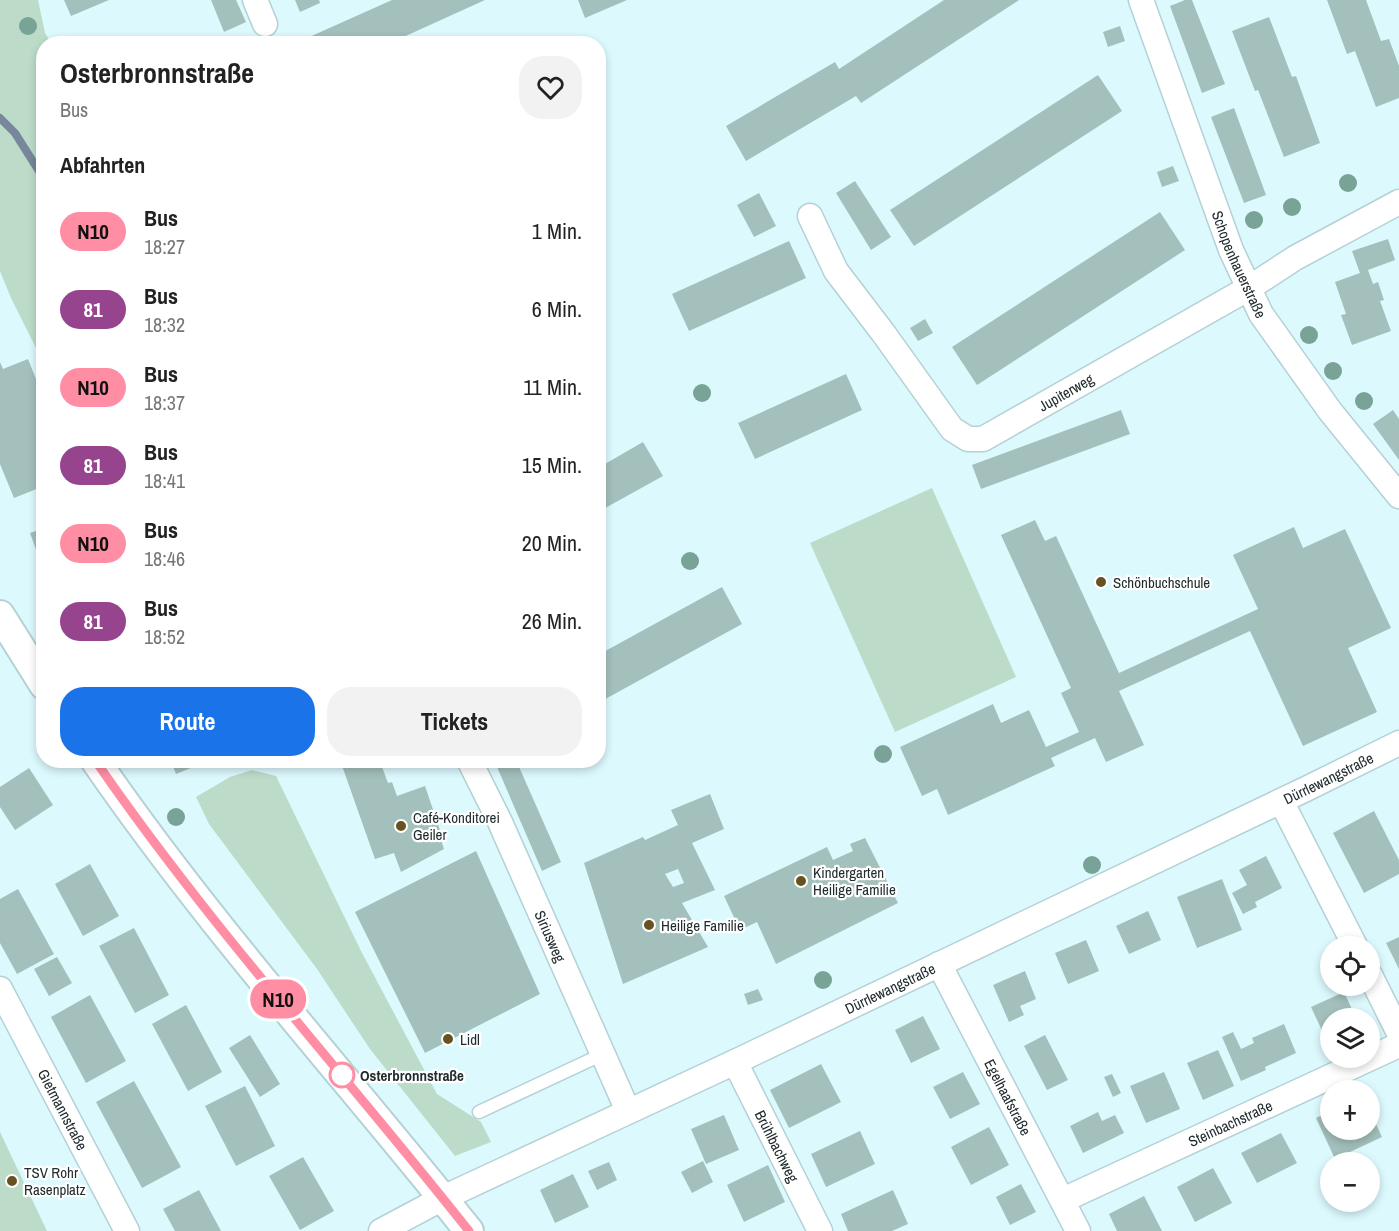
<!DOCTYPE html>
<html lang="de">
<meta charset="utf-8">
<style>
:root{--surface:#fff;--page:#f2f2f2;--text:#222;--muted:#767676;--accent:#1a73e8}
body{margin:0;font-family:"Archivo Narrow",sans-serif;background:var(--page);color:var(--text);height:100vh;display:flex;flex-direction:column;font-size:22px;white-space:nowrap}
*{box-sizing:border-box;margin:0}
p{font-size:20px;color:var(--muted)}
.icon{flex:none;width:33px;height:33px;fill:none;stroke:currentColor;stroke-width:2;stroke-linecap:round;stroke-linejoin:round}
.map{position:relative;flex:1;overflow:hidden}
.sheet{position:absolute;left:36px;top:36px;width:570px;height:732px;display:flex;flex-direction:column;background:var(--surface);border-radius:24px;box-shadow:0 3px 9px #0003}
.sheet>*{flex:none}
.badge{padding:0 12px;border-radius:20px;font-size:21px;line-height:39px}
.buttons{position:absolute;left:1320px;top:936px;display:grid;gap:12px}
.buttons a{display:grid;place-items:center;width:60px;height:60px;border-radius:50%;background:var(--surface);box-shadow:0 3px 9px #0003;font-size:30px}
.map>.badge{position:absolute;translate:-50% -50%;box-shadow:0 0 0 3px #fff}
h2{padding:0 24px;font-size:22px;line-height:54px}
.round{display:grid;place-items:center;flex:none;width:63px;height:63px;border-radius:24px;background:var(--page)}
.headline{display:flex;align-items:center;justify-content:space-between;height:102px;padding:0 24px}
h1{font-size:28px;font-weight:800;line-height:45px}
.action{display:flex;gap:12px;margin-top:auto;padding:12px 24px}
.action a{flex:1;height:69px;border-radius:24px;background:var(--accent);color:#fff;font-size:24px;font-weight:800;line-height:69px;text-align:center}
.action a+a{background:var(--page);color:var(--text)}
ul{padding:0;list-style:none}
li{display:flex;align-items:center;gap:18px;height:78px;padding:0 24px}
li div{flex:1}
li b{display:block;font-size:22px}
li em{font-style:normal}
li .badge{min-width:66px;font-weight:700;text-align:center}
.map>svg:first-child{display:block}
</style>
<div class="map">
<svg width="1399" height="1231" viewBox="0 0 1399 1231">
<rect width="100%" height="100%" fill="#dcf9fe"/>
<path fill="#bcdcc9" d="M0 0H38L45 33 51 43 44 44 43 362 11 298 0 271Z
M932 488 1016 677 895 732 810 543Z
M252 770 276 776 361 951 437 1094 481 1122 491 1142 455 1156 370 1049 317 969 209 824 196 797 230 777Z
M0 1132 47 1231H0Z"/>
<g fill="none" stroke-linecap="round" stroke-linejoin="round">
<path stroke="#78879b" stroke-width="8" d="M0 118 15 133 44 179"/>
</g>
<path fill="#a4c0bc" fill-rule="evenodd" d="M64 0H109L71 16Z
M211 0H236L246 22 224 32Z
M295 0H319L320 3 300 12Z
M392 0H485L388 44H310L307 38Z
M578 0H627L585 18Z
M944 0H1019L861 103 856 96 746 161 726 126 835 62 839 69Z
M1185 0H1192L1225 84 1202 93 1170 6Z
M1327 0H1366L1381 41 1389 39 1399 66V98L1376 107 1355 51 1347 54Z
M1269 17 1292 77 1296 76 1320 143 1284 157 1258 90 1255 91 1232 31Z
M1120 26 1125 41 1108 47 1103 32Z
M1098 75 1122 111 914 246 890 210Z
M1234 108 1266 195 1244 203 1211 117Z
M1173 166 1179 181 1162 187 1157 172Z
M855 181 891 237 871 250 836 193Z
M759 193 776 226 754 237 737 205Z
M1160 212 1185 250 977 385 952 347Z
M1388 239 1395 260 1368 270 1373 284 1378 282 1384 300 1380 301 1391 331 1352 345 1341 315 1346 314 1335 282 1360 273 1352 251Z
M789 241 806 278 689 331 672 294Z
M925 319 933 333 918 341 910 328Z
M28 359 44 399V486L14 498 0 464V362L3 369Z
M846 374 862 410 755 459 738 423Z
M1121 410 1130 434 981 489 972 465Z
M1393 410 1399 419V460L1373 424Z
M643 442 663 476 598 512V468Z
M1035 520 1045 541 1056 536 1119 673 1258 609 1233 555 1294 527 1303 548 1345 529 1391 628 1348 648 1377 712 1303 746 1250 631 1119 691 1144 745 1106 762 1095 738 1051 758 1055 766 948 815 937 789 922 796 900 747 993 704 1001 723 1029 710 1046 747 1079 732 1061 693 1071 688 1001 535Z
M44 528V569H43L30 533Z
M722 587 742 624 598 703V655Z
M340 760H391L381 764 388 783 392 782 397 796 425 786 442 836 440 837 444 849 401 872 394 853 375 859Z
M494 760H516L561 862 542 871Z
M171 761H208L176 774Z
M29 768 53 805 15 830 0 807V787Z
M710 794 724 829 692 843 715 890 682 903 708 947 623 984 584 863 643 837 645 840 678 825 671 810ZM678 869 684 883 673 887 665 874Z
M1374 811 1399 860V874L1364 893 1333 833Z
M865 838 898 903 776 964 757 922 740 930 724 896 827 847 833 860 853 851 850 844Z
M476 851 540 994 425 1053 355 912Z
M1266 856 1282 888 1255 902 1257 907 1243 914 1232 893 1247 885 1239 870Z
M90 864 119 916 83 936 55 884Z
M1222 879 1242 930 1197 948 1177 897Z
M18 889 54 954 17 974 0 943V899Z
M1148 911 1161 940 1129 954 1116 926Z
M134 928 169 995 135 1013 99 946Z
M1399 937V969L1386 943Z
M1086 940 1099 971 1068 984 1055 953Z
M57 957 72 983 49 996 34 969Z
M1025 971 1036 999 1020 1006 1024 1015 1009 1022 993 985Z
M758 989 763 1000 748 1005 744 994Z
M1344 992 1356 1018H1330V1036L1326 1039 1311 1007Z
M90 995 126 1061 86 1083 51 1017Z
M186 1005 222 1072 188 1091 152 1024Z
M923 1016 940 1049 911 1063 895 1030Z
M1284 1024 1296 1053 1265 1067 1266 1070 1241 1081 1222 1037 1233 1032 1241 1049 1254 1043 1252 1038Z
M250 1035 280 1084 260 1097 229 1048Z
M1045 1035 1068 1080 1047 1090 1024 1046Z
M1218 1050 1234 1086 1203 1100 1187 1063Z
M821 1064 841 1102 789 1128 770 1090Z
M963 1072 980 1104 950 1119 933 1087Z
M1164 1072 1180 1109 1146 1123 1130 1086Z
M1112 1074 1121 1093 1113 1097 1104 1077Z
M134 1081 181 1167 142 1188 96 1102Z
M245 1086 275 1146 236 1166 205 1106Z
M1330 1111V1130H1370V1111L1382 1137 1335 1159 1316 1118Z
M1098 1112 1102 1121 1115 1115 1124 1133 1083 1153 1070 1126Z
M724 1115 739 1150 706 1164 691 1129Z
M989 1127 1009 1165 971 1185 951 1147Z
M860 1131 875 1164 826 1187 811 1154Z
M1281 1133 1297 1163 1257 1183 1241 1153Z
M303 1157 334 1211 300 1230 269 1176Z
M703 1161 713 1182 692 1193 681 1172Z
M609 1162 617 1180 597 1190 588 1171Z
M768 1165 785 1202 744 1222 727 1185Z
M1213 1168 1232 1203 1195 1222 1177 1187Z
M573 1174 589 1207 555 1223 540 1190Z
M1021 1184 1036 1212 1010 1225 996 1197Z
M199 1190 221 1231H175L163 1209Z
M893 1190 908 1224 892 1231H848L841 1214Z
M1144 1196 1162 1231H1117L1109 1214Z"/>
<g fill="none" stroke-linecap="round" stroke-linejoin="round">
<defs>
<path id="service" d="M479 1112 603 1054"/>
<g id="minor">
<path d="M255 0 265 24"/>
<path id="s1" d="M1141 0 1231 250 1261 314 1330 411 1399 496"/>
<path id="s2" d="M810 216 836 271 884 334 952 429 968 439H983L1249 288 1295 258 1399 202"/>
<path id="s3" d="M469 760 500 822 628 1111"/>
<path d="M1281 801 1355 946"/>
<path id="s4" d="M939 964 1078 1231"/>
<path d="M1370 975 1399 1033"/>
<path id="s5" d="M0 989 127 1231"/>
<path id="s6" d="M735 1062 820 1231"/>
<path id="s7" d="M1063 1200 1399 1045"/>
<path id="s8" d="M381 1231 443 1198 735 1062 1308 788 1399 743"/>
</g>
<path id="tertiary" d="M0 615 44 685
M95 760C209 926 344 1074 469 1231"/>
</defs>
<use href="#service" stroke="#b4d1d6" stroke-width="15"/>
<use href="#minor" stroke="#b4d1d6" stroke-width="27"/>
<use href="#tertiary" stroke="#b4d1d6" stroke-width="32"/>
<use href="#service" stroke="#fff" stroke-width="12"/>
<use href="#minor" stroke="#fff" stroke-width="24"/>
<use href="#tertiary" stroke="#fff" stroke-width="28"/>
</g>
<g fill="#78a396">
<circle cx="28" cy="26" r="9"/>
<circle cx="1348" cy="183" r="9"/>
<circle cx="1292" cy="207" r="9"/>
<circle cx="1254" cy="220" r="9"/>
<circle cx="1309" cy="335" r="9"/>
<circle cx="1333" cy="371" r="9"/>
<circle cx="702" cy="393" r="9"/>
<circle cx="1364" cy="401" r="9"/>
<circle cx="690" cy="561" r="9"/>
<circle cx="883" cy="754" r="9"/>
<circle cx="176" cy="817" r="9"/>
<circle cx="1092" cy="865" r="9"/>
<circle cx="823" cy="980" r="9"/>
</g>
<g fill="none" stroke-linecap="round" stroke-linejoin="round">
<defs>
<path id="line" d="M95 760C209 926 345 1074 469 1231"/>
</defs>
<use href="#line" stroke="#fff" stroke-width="14"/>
<use href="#line" stroke="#ff8ea5" stroke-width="9"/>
</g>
<g fill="#695222" stroke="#fff" stroke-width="2">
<circle cx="1101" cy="582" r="6"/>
<circle cx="401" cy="826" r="6"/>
<circle cx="801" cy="881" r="6"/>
<circle cx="649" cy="925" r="6"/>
<circle cx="448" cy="1039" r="6"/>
<circle cx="12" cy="1181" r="6"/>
</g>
<circle fill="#fff" stroke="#ff8ea5" stroke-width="3" cx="342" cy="1075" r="12"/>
<g text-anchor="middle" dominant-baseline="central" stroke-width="4.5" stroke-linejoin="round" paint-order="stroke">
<g font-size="15" fill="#212c2e" stroke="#fff">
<text stroke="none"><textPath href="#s1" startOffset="282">Schopenhauerstraße</textPath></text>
<text stroke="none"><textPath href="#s2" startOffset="386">Jupiterweg</textPath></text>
<text stroke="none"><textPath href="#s8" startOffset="1050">Dürrlewangstraße</textPath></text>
<text stroke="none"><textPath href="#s3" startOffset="194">Siriusweg</textPath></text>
<text stroke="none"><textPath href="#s8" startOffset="564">Dürrlewangstraße</textPath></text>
<text stroke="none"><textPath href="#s4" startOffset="150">Egelhaafstraße</textPath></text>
<text stroke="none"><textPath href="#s5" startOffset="136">Gietmannstraße</textPath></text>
<text stroke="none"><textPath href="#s7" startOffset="184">Steinbachstraße</textPath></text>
<text stroke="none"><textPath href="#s6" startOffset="94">Brühlbachweg</textPath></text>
</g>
<g font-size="15" fill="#212c2e" stroke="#fff" text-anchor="start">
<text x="1113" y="582">Schönbuchschule</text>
<text x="413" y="817">Café-Konditorei<tspan x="413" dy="17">Geiler</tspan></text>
<text x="813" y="872">Kindergarten<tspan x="813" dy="17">Heilige Familie</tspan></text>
<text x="661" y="925">Heilige Familie</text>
<text x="460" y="1039">Lidl</text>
<text x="24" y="1172">TSV Rohr<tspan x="24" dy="17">Rasenplatz</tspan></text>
</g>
<g font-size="15" font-weight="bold" fill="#212c2e" stroke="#fff" text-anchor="start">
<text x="360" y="1075">Osterbronnstraße</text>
</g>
</g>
</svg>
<div class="buttons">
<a><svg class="icon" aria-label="locate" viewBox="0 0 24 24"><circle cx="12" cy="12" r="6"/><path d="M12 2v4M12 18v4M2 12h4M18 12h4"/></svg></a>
<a><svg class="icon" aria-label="layers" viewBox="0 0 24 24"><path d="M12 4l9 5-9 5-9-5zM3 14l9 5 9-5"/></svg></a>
<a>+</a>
<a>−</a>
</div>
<b class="badge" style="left:278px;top:999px;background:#ff8ea5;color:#111">N10</b>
<section class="sheet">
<div class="headline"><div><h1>Osterbronnstraße</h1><p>Bus</p></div><a class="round"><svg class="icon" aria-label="heart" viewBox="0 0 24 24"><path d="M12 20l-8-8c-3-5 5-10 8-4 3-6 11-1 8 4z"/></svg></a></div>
<h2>Abfahrten</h2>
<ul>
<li><span class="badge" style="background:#ff8ea5;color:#111">N10</span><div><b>Bus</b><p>18:27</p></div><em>1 Min.</em></li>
<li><span class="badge" style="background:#96448d;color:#fff">81</span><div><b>Bus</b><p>18:32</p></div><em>6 Min.</em></li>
<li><span class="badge" style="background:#ff8ea5;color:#111">N10</span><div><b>Bus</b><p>18:37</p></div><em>11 Min.</em></li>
<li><span class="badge" style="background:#96448d;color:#fff">81</span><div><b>Bus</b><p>18:41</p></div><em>15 Min.</em></li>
<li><span class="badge" style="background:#ff8ea5;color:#111">N10</span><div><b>Bus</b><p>18:46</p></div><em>20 Min.</em></li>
<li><span class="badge" style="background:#96448d;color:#fff">81</span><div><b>Bus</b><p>18:52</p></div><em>26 Min.</em></li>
</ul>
<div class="action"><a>Route</a><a>Tickets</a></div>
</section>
</div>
